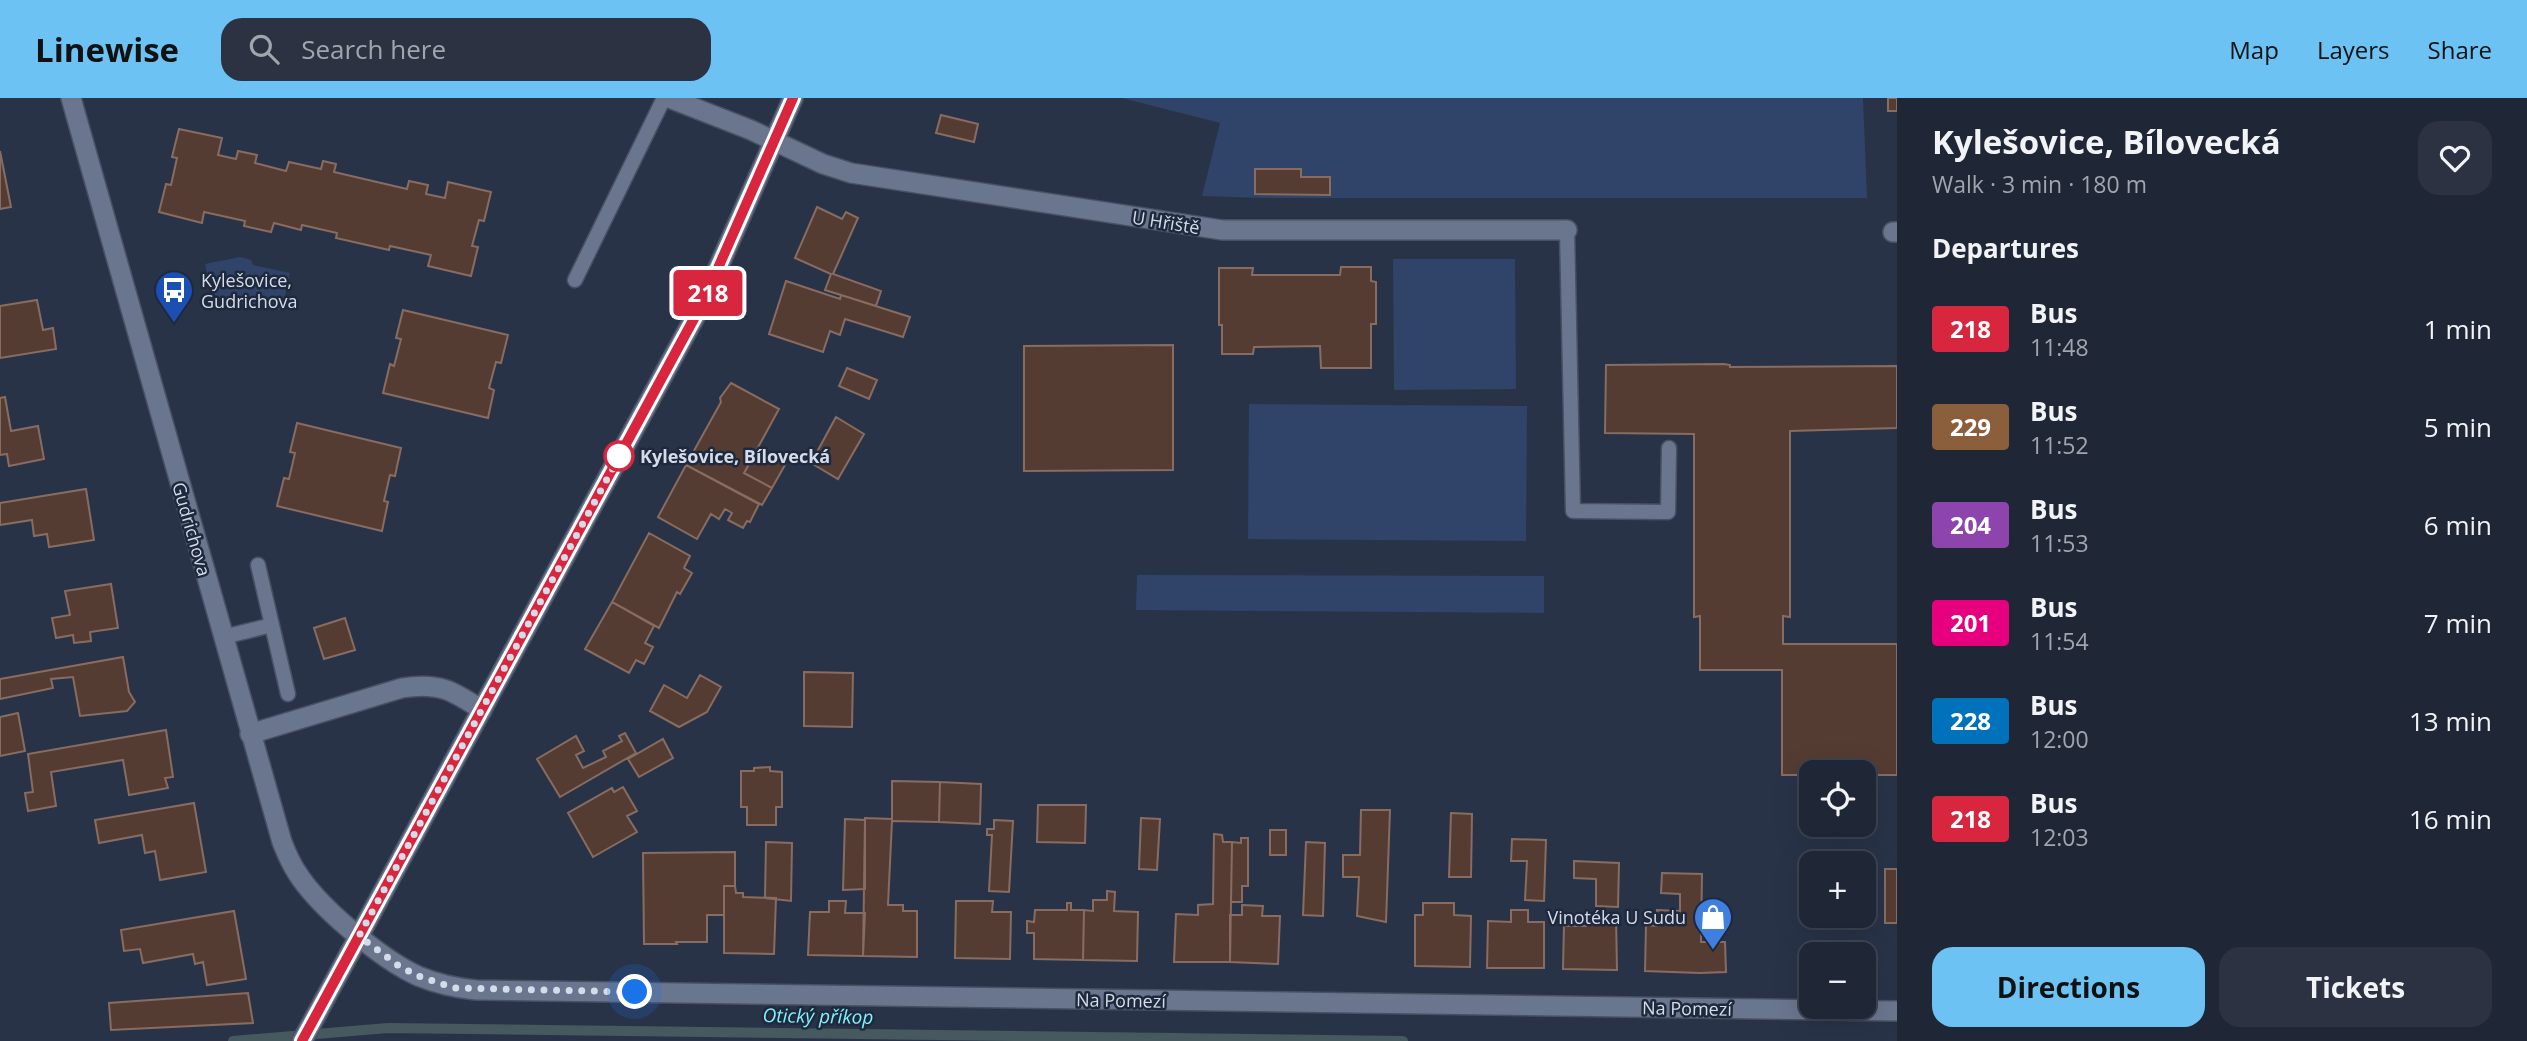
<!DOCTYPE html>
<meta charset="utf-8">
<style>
:root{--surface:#1f2636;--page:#2c3242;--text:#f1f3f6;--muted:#a1a5ad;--line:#3c4351;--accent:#6cc2f3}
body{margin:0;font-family:"Open Sans",sans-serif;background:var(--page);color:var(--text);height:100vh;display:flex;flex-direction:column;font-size:26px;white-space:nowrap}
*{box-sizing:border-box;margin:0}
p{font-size:23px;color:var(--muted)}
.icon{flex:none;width:38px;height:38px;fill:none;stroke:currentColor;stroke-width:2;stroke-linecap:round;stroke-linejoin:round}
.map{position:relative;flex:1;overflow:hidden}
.sheet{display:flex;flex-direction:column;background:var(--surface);width:630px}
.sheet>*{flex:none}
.badge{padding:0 14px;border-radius:5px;font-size:24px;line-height:46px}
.buttons{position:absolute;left:1799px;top:662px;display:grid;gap:14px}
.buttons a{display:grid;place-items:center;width:77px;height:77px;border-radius:14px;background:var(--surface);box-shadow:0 7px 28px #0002,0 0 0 2px var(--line);font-size:35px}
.you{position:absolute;width:35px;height:35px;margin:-18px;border:5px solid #fff;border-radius:50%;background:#1a73e8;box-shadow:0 0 0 10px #1a73e833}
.map>.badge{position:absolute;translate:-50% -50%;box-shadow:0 0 0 4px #fff}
h2{padding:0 35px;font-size:26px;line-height:63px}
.round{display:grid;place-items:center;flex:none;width:74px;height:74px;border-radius:21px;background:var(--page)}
.head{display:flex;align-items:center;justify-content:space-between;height:119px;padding:0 35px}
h1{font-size:33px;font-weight:700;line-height:52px}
.cta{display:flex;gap:14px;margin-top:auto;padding:14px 35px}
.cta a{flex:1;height:80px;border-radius:21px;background:var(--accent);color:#111;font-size:28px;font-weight:700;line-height:80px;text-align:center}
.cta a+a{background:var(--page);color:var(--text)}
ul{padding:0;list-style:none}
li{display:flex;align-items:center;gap:21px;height:98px;padding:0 35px}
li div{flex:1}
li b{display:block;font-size:26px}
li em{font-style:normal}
li .badge{min-width:77px;font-weight:700;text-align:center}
header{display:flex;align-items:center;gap:42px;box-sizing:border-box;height:98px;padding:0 35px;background:var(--accent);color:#111}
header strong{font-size:33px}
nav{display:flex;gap:38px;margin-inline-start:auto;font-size:24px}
.search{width:490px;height:63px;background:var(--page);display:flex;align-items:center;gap:18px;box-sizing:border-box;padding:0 24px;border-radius:21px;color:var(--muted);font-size:26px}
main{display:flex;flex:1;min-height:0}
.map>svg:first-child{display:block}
</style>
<header>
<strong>Linewise</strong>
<div class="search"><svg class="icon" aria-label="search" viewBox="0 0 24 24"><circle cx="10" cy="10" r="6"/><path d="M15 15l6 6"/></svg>Search here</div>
<nav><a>Map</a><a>Layers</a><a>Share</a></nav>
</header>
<main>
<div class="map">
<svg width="1897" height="943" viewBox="0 0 1897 943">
<rect width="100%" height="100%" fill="#293348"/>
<path fill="#304369" d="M1122 0H1863L1867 100H1264L1202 98 1220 25Z
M240 159 251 162 253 167 290 175 282 212 245 205 215 212 205 166Z
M1393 161H1515L1516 291 1394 292Z
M1249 306 1527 308 1526 443 1248 441Z
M1137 477 1544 478V515L1136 512Z"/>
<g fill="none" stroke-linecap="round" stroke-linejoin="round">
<path stroke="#46595e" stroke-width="10" d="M233 943 388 930 1403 943"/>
</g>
<path fill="#553c32" stroke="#886c61" stroke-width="2" d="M1888 0H1897V13H1888Z
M941 17 978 26 974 44 936 35Z
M179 31 222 40 218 57 236 61 238 53 257 57 255 65 286 73 289 64 321 71 323 63 336 66 334 74 407 91 409 83 428 87 426 96 445 100 448 84 491 94 484 123 479 122 472 148 478 149 471 178 428 168 431 157 390 148 389 152 336 140 337 135 302 127 301 132 274 125 271 134 244 128 245 123 204 114 202 125 159 114 166 86 171 87 177 60 172 59Z
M0 53 11 109 0 111Z
M1255 71H1301V79H1330V97L1255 96Z
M817 109 842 121 846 114 858 120 833 176 881 193 876 208 825 192 831 176 795 160Z
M1341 169H1371V183L1376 184V226H1371V270H1321L1320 248 1254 249 1253 256H1222V227H1219V170H1253L1252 177H1340Z
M786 183 840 201 841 197 910 219 903 239 845 221 840 237 830 233 823 254 769 236Z
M37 202 43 232 53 230 56 251 0 260V208Z
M403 212 508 237 501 265 496 264 489 290 494 292 488 320 383 295 390 266 394 268 401 241 396 240Z
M1173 247V372L1024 373V248Z
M1724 266 1730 267V269L1897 268V330L1790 333V519L1783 518V546H1897V677H1864V674H1811V677H1782V572H1700V518L1694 519V336L1605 335 1606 267Z
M847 270 877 282 869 301 839 288Z
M731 285 779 311 744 375 772 390 762 407 686 367 721 304 720 300Z
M5 299 11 333 38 328 44 361 9 368 7 356 0 357V300Z
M836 319 864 336 838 381 811 365Z
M297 325 401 350 395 378 390 377 384 403 388 404 382 433 277 408 284 380 289 381 295 355 290 354Z
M757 353 785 367 772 390 744 375Z
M686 367 759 406 750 424 747 423 743 430 728 422 732 415 725 411 719 421 711 416 697 441 658 419Z
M86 391 94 442 49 449 47 436 34 438 32 422 0 427V405Z
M649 435 690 458 684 470 692 475 680 496 677 494 659 530 612 504Z
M111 486 118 530 90 534 91 543 74 545 73 537 56 540 52 520 70 517 65 493Z
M612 504 654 528 645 545 653 549 644 566 636 562 629 575 585 551Z
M345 520 355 552 324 561 314 530Z
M123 559 129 594 135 604 127 613 80 618 73 579 51 581 53 590 0 601V581Z
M804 574 853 575 852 629 804 628Z
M700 577 721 589 707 614 679 629 650 613 664 587 687 600Z
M18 615 25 653 0 658V619Z
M166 632 173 679 165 680 168 690 129 697 123 662 51 674 56 708 28 713 25 695 33 694 28 656Z
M625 635 636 655 560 699 537 661 576 638 584 653 576 657 583 670 606 659 603 653 622 643 619 638Z
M663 641 673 660 639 679 628 661Z
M770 669V673L782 674V709H776V727H747V709H741V673H754V670Z
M892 683 940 684 939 724 892 723 888 807H903V813H917V859L863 858 865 720 892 721Z
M940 684 981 686 980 726 939 724Z
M623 689 637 713 627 718 637 734 593 759 568 715 612 690 614 694Z
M194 705 206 774 160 782 155 753 145 755 142 737 99 745 95 722Z
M1038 707H1086L1085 745 1037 744Z
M1361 712H1390L1386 824 1357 818 1359 779H1343V757H1360Z
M1451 715 1472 716 1471 779H1449Z
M1141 720 1160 721 1157 772 1139 771Z
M845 721 865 722V791L843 792Z
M994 722 1013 723 1009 794 989 793 992 737H987V731H994Z
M1270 732H1286V757H1270Z
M1214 736 1222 737 1223 744H1232L1230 864H1174L1176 816 1198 817V807L1213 806Z
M1241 740H1248V788H1242V804H1231L1232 744 1241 745Z
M1512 741 1546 742 1544 803 1525 802 1527 763H1511Z
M766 744 792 745 791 803 765 800Z
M1306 744 1325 745 1323 818 1303 817Z
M735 754V788H724V817H707V844H676L677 846H644L643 755Z
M1574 763 1619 765 1618 809 1596 808V781L1574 780Z
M1885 771H1897V825H1885Z
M1662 775 1702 776 1701 844H1725L1726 874 1700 875 1645 873 1646 827 1657 828V812L1680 813V796L1661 795Z
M724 788H735L736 795H743V799L776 800 774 856 724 855Z
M1107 793 1115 794 1114 813 1138 814 1137 863 1083 862 1084 812 1093 813V802H1107Z
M829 803H846L845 815H865L863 858 808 857 810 814H829Z
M956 803H993L992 814H1011L1010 861 955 860Z
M1067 805H1071V812H1084L1083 862 1034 861V835H1027V823L1034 824 1035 812H1067Z
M1423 805H1454V817L1471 818 1470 869 1415 868V817H1423Z
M1242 807 1263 808 1262 818H1280L1278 866 1230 864V817H1242Z
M1511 812H1528V824H1544V870H1487L1488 823 1511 824Z
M234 813 246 881 207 887 203 864 195 866 193 856 143 865 140 851 124 853 121 832Z
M1604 817 1616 818 1617 872 1563 871 1564 828H1586V818Z
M248 895 253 925 111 932 109 905Z"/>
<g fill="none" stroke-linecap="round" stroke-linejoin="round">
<defs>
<path id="service" d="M1567 132 1573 413 1668 414 1669 350
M575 182 664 0
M258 467 288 596
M223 539 272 527"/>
<path id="minor" d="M71 0 282 744C286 754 290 764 296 773 317 808 381 861 418 878 437 886 456 890 476 892L1897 913
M669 0 751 32 823 66 851 75 1222 132H1567
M1893 134H1897
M250 636 402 590C438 584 452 592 482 612"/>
<path id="secondary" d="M302 943 703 204 793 0"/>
</defs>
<use href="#service" stroke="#485162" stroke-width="17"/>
<use href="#minor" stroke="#485162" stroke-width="22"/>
<use href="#secondary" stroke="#485162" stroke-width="22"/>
<use href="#service" stroke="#6a768e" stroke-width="14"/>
<use href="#minor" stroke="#6a768e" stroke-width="19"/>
<use href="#secondary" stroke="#6a768e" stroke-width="19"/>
</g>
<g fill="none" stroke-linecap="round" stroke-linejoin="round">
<defs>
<path id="line" d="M302 943 703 204 793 0"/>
</defs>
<use href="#line" stroke="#fff" stroke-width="16"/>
<use href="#line" stroke="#d7263d" stroke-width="10"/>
<path stroke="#d5dce9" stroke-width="7" stroke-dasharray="0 12.6" d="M619 358 625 348 359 838 399 868 418 878 454 890 635 894"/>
</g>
<defs>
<symbol id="bus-pin" viewBox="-11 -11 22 30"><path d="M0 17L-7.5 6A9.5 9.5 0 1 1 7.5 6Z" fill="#1a4fb4" stroke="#1f293d"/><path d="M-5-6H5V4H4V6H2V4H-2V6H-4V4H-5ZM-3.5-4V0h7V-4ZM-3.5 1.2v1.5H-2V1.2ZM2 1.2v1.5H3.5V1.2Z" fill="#fff"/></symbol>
<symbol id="shop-pin" viewBox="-11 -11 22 30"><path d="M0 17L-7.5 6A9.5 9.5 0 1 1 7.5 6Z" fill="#3f7fe0" stroke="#1f293d"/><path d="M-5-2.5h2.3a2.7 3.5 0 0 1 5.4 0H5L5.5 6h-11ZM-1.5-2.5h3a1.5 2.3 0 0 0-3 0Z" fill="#fff"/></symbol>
</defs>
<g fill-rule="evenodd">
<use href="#bus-pin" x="152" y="170" width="44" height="60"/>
<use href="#shop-pin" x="1691" y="797" width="44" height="60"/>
</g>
<circle fill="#fff" stroke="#d7263d" stroke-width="3.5" cx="619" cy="358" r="14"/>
<g text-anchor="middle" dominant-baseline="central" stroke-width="5" stroke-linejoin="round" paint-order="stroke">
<g font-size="18" fill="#d5dce9" stroke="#1f293d">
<text transform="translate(1166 124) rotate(9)">U Hřiště</text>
<text transform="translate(192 431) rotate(74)">Gudrichova</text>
<text transform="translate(1121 902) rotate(1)">Na Pomezí</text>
<text transform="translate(1687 910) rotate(1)">Na Pomezí</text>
</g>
<g font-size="18" fill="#d5dce9" stroke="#1f293d" text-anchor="start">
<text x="201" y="182">Kylešovice,<tspan x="201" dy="21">Gudrichova</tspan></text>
<text x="1686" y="819" text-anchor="end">Vinotéka U Sudu</text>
</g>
<g font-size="18" font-weight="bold" fill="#d5dce9" stroke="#1f293d" text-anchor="start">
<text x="640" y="358">Kylešovice, Bílovecká</text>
</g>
<g font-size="19" font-style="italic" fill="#81f1fc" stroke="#1f293d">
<text transform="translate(818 918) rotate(1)">Otický příkop</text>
</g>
</g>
</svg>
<div class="buttons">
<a><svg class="icon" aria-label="locate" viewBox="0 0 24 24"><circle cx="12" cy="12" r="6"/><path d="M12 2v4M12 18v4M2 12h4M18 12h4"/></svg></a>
<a>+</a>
<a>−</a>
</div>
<div class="you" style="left:635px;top:894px"></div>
<b class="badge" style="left:708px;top:195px;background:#d7263d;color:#fff">218</b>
</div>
<section class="sheet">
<div class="head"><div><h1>Kylešovice, Bílovecká</h1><p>Walk · 3 min · 180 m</p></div><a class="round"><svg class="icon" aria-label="heart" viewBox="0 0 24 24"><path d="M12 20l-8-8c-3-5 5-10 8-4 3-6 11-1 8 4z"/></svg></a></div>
<h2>Departures</h2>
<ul>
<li><span class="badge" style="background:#d7263d;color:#fff">218</span><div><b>Bus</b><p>11:48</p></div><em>1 min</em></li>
<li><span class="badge" style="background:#8b5e3c;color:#fff">229</span><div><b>Bus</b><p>11:52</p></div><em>5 min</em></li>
<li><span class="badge" style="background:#8e44ad;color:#fff">204</span><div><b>Bus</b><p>11:53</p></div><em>6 min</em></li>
<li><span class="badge" style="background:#e6007e;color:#fff">201</span><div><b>Bus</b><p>11:54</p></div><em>7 min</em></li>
<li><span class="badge" style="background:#0072bc;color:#fff">228</span><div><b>Bus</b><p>12:00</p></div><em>13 min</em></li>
<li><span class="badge" style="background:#d7263d;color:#fff">218</span><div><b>Bus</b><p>12:03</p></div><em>16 min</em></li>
</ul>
<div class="cta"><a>Directions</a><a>Tickets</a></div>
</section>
</main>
